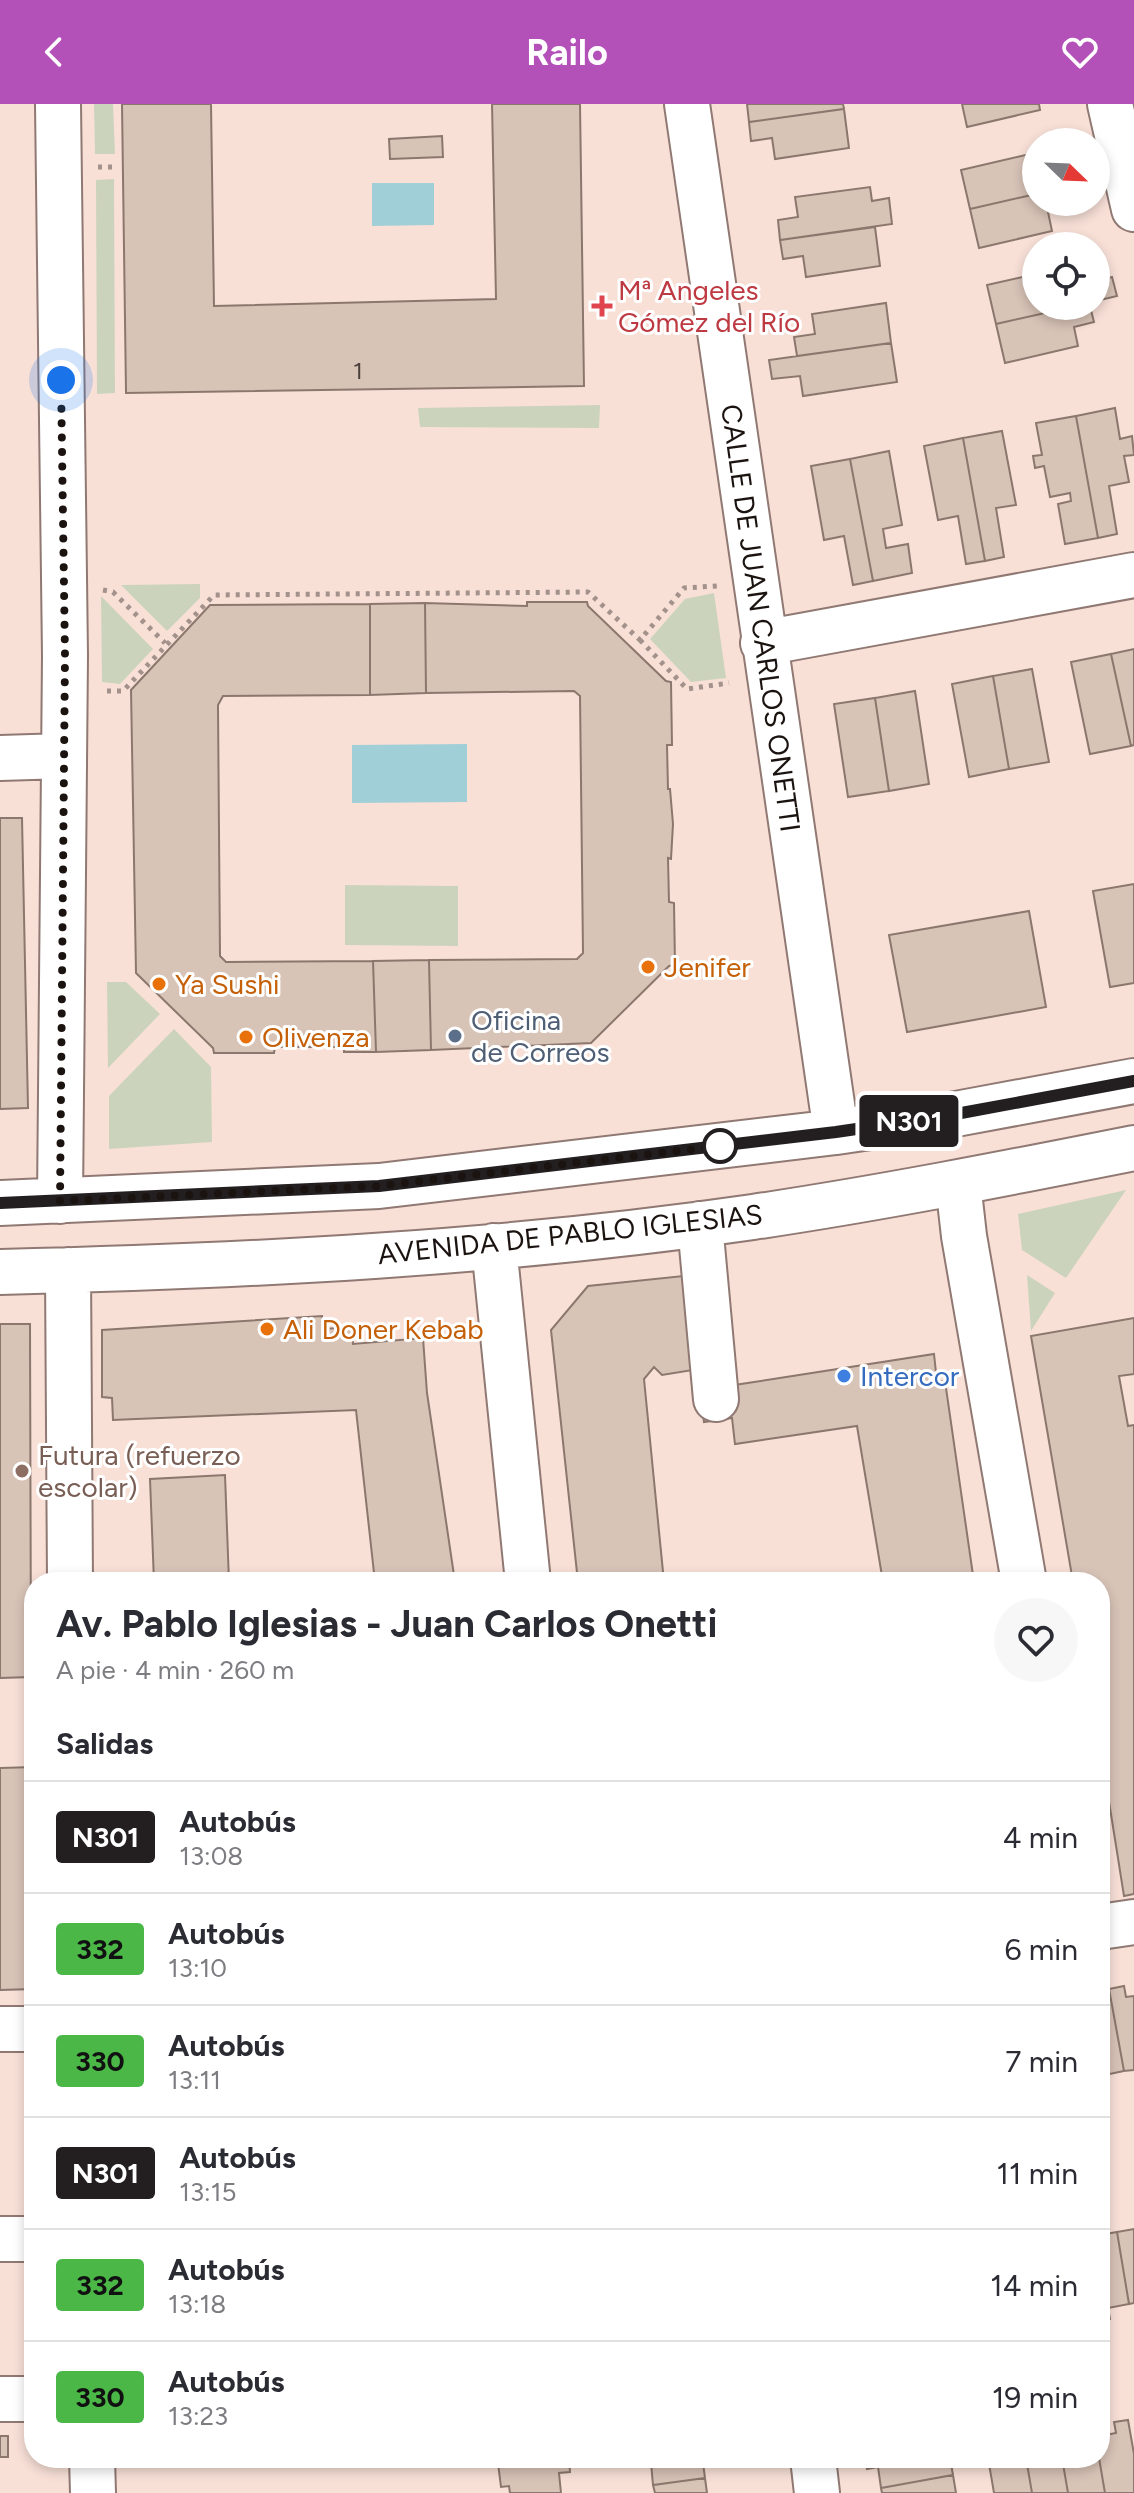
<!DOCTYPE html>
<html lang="es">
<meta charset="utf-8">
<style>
:root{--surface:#fff;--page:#f7f7f7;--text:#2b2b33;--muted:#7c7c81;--line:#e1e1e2;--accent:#b451b8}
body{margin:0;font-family:Figtree,sans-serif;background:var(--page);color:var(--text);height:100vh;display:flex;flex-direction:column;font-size:30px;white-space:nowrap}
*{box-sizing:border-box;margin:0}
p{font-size:26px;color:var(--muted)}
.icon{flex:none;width:44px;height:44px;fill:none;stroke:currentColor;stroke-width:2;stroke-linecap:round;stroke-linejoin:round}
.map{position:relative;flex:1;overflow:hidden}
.sheet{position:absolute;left:24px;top:1468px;width:1086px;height:896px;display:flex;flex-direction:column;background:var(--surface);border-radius:32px;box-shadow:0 4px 12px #0003}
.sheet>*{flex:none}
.badge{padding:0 16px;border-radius:6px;font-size:28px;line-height:52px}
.needle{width:52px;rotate:113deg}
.tools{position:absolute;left:1022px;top:24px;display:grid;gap:16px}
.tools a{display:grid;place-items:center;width:88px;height:88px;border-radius:50%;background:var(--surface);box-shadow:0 4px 12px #0003;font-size:40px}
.you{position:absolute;width:40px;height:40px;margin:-20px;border:6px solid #fff;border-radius:50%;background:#1a73e8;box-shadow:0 0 0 12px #1a73e833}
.map>.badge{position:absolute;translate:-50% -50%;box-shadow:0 0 0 4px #fff}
h2{padding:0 32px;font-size:30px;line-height:72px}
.round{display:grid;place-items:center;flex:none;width:84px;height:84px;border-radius:42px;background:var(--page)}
.head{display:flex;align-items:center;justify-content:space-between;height:136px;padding:0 32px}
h1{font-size:38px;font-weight:700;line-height:60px}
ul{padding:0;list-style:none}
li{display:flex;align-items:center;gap:24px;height:112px;padding:0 32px;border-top:2px solid var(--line)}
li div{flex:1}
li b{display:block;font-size:30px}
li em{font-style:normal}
li .badge{min-width:88px;font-weight:700;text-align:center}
header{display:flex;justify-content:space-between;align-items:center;height:104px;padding:0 32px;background:var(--accent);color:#fff;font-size:36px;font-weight:700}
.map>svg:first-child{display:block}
</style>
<header><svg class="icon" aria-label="back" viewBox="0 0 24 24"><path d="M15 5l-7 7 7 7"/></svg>Railo<svg class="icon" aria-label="heart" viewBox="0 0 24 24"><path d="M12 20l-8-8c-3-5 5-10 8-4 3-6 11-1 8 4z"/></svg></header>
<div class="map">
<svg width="1134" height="2389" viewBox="0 0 1134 2389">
<rect width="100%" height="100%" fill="#f8e0d7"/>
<path fill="#ccd3bd" d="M94 0H113L115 50H95Z
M114 75 115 289 97 290 96 76Z
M600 301 599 324 420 323 418 304Z
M200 480V494L167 527 121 481Z
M714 489 726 574 691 578 650 535 685 495Z
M101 492 153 545 120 580 102 578Z
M345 781 458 782V842L345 841Z
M107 878H126L160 910 108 964Z
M174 925 211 963 212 1038 109 1045V992Z
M1126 1086 1066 1174 1022 1146 1018 1110Z
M1027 1171 1055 1189 1031 1227Z"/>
<path fill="#a1cfd8" d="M372 79H434V121L372 122Z
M467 640V698L352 699V641Z"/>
<path fill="#d8c3b7" stroke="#8b776d" stroke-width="2" d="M122 0H211L214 202 496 195 492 0H580L584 282 126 289Z
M747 0H843L844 5 749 18Z
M962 0H1039L1040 6 967 23Z
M844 5 849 44 775 55 772 34 751 37 749 18Z
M442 32 443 53 390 55 389 35Z
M1034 49 1036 90 970 105 961 66Z
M870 83 872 97 889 94 892 120 780 136 778 116 798 113 795 93Z
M1036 90V98H1067L1068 103 1048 108 1052 127 979 144 970 105Z
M875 123 880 162 806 173 803 152 783 155 780 136Z
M1036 170V202H1076L996 220 987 181Z
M1112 173 1117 192 1096 197V177Z
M886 199 891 239 797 252 794 233 815 230 812 210Z
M1076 202H1090L1094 218 1074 223 1078 242 1005 259 996 220Z
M891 239 897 278 803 292 800 272 772 275 769 256Z
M1115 304 1120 335 1132 332 1134 351 1124 352 1129 378 1109 382 1117 430 1098 434 1076 312Z
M1076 312 1098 434 1065 440 1058 400 1071 397 1070 389 1050 393 1044 362 1035 364 1033 352 1042 351 1036 319Z
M1002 327 1016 401 996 404 1004 453 985 457 963 334Z
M963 334 985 457 966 460 958 412 938 416 924 342Z
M889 347 902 421 883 425 886 444 908 440 912 469 873 477 850 355Z
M850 355 873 477 853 481 844 432 824 436 811 362Z
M527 498H587L588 502 666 577 671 578 672 641H667L668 685H670L673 720 671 755 668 754 669 798 674 799 675 861 669 862 591 939 431 946 429 856 577 855 583 849 580 592 574 587 426 589 425 499 527 502Z
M425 499 426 589 370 591V500Z
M370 500V591L223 592 218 601 220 852 226 858 373 857 376 948H344V943H275L274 949H214L213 944 136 869 131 586 210 501Z
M1134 545V641L1131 642 1111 550Z
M1111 550 1131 642 1090 650 1071 558Z
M1032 565 1049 658 1009 665 993 572Z
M993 572 1009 665 969 673 952 580Z
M915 587 929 680 889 687 875 594Z
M875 594 889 687 848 693 834 600Z
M0 714H22L28 1004 0 1005Z
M1134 780V879L1110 883 1093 787Z
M1029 807 1046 903 907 928 889 831Z
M429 856 431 946 376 948 373 857Z
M683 1172 693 1266 662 1271 654 1263 644 1275 664 1478H578L551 1226 588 1182Z
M322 1212 323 1225 352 1223 353 1240 423 1234 427 1289 455 1478H375L356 1306 113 1316 112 1294 102 1293V1226Z
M1134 1214V1270L1119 1272 1128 1322 1134 1321V1790L1124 1792 1100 1641V1478H1073L1031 1232Z
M0 1220H30L31 1573 0 1574Z
M934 1250 937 1278 945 1277 974 1478H883L857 1322 735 1340 732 1314 704 1318 702 1304 728 1282Z
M225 1371 229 1478H154L150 1375Z
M34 1663V1885L0 1886V1664Z
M1124 1882 1126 1893 1134 1892V1966L1124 1967 1109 1885Z
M1109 1885 1124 1967 1100 1972V1886Z
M1134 2125V2199L1129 2200 1117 2128Z
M1117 2128 1129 2200 1108 2204 1110 2215 1100 2217V2131Z
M1128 2316 1134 2350V2389H1105L1099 2354 1100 2332 1116 2329 1114 2318Z
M0 2332H8V2353H0Z
M537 2354H569L570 2368 559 2369 561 2389H510L509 2382 501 2383 498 2359Z
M639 2354H709L710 2358 703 2359 705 2374 653 2381 651 2359 640 2361Z
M864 2354H950L953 2371 881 2384 878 2363 867 2365Z
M988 2354H1026L1032 2389H994Z
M1026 2354H1062L1068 2389H1032Z
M1062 2354H1099L1105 2389H1068Z
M953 2371 956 2389H882L881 2384Z
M705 2374 707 2389H655L653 2381Z"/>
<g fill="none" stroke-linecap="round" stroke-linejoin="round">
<defs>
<path id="minor" d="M58 0 65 552 60 1097
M687 0 836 1028
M1110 0 1134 105
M763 539 1134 471
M0 654 64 652
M958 1079 964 1132 1024 1478
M0 1099 379 1082 836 1028 945 1012 1134 977
M700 1120 716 1295
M494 1142 528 1478
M68 1166 70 1478
M0 1168C251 1162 504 1149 753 1113 881 1094 1008 1069 1134 1044
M1100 1823 1134 1818
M0 1925H34
M0 2135H34
M0 2295H34
M92 2354 93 2389
M813 2354 817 2389"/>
</defs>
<use href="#minor" stroke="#8f7972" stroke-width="48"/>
<path stroke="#a3918b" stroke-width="5" stroke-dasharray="4 6" stroke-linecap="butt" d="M98 63H117
M103 486 113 488 165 539
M640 536 687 585 729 579
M107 587H123L214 491 588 488 640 536 684 484 717 482"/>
<use href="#minor" stroke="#fff" stroke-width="44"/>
</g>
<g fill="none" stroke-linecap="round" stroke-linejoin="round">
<defs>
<path id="line" d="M0 1099 379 1082 836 1028 945 1012 1134 977"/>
</defs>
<use href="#line" stroke="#fff" stroke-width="18"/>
<use href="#line" stroke="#231f20" stroke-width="12"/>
<path stroke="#1b1310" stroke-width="8" stroke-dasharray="0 14.4" d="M61 276 65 552 60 1097 379 1082 720 1042"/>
</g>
<path fill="#e0444e" stroke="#fff" stroke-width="3" d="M598 190h8v8h8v8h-8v8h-8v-8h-8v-8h8z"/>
<g fill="#e8710a" stroke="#fff" stroke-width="3">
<circle cx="648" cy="863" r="8"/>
<circle cx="159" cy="880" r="8"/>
<circle cx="246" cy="933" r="8"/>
<circle cx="267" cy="1225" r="8"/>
</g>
<circle fill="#5c6f8a" stroke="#fff" stroke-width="3" cx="455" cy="932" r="8"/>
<circle fill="#fff" stroke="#231f20" stroke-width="4" cx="720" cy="1042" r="16"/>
<circle fill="#3f7fe0" stroke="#fff" stroke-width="3" cx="844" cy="1272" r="8"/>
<circle fill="#8d6e63" stroke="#fff" stroke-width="3" cx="22" cy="1367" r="8"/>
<g text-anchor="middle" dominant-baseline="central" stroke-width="6" stroke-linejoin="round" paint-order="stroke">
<g font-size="24" fill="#4a3f3a">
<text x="358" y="266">1</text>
</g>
<g font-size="28" fill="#be3a42" stroke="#fff" text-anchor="start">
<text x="618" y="186">Mª Angeles<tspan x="618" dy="32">Gómez del Río</tspan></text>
</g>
<g font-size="28" fill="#1b1310" stroke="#fff">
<text transform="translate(761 514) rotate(82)">CALLE DE JUAN CARLOS ONETTI</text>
<text transform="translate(570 1130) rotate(-6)">AVENIDA DE PABLO IGLESIAS</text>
</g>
<g font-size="28" fill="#c56008" stroke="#fff" text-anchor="start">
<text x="664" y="863">Jenifer</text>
<text x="175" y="880">Ya Sushi</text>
<text x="262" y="933">Olivenza</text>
<text x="283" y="1225">Ali Doner Kebab</text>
</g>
<g font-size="28" fill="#4e5e75" stroke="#fff" text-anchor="start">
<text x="471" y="916">Oficina<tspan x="471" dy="32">de Correos</tspan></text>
</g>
<g font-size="28" fill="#366cbe" stroke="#fff" text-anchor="start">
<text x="860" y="1272">Intercor</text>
</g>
<g font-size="28" fill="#785e54" stroke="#fff" text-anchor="start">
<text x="38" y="1351">Futura (refuerzo<tspan x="38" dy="32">escolar)</tspan></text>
</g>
</g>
</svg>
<div class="tools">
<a><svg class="needle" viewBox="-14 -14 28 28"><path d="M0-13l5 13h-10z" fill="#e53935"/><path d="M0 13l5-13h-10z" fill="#7c7c81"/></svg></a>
<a><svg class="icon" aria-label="locate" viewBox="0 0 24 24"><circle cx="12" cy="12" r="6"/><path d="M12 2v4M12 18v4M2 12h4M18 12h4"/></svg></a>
</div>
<div class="you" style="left:61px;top:276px"></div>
<b class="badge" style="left:909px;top:1017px;background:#231f20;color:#fff">N301</b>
<section class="sheet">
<div class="head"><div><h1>Av. Pablo Iglesias - Juan Carlos Onetti</h1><p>A pie · 4 min · 260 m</p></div><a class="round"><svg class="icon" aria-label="heart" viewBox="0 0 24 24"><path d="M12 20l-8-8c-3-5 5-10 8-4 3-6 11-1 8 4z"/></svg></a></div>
<h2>Salidas</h2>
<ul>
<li><span class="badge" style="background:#231f20;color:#fff">N301</span><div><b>Autobús</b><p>13:08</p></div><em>4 min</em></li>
<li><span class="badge" style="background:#4ab747;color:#111">332</span><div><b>Autobús</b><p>13:10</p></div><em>6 min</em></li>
<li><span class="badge" style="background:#4ab747;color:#111">330</span><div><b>Autobús</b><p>13:11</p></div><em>7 min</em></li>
<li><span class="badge" style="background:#231f20;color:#fff">N301</span><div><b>Autobús</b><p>13:15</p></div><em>11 min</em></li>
<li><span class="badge" style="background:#4ab747;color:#111">332</span><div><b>Autobús</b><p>13:18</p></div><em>14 min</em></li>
<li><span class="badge" style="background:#4ab747;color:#111">330</span><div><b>Autobús</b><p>13:23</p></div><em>19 min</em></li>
</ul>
</section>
</div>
